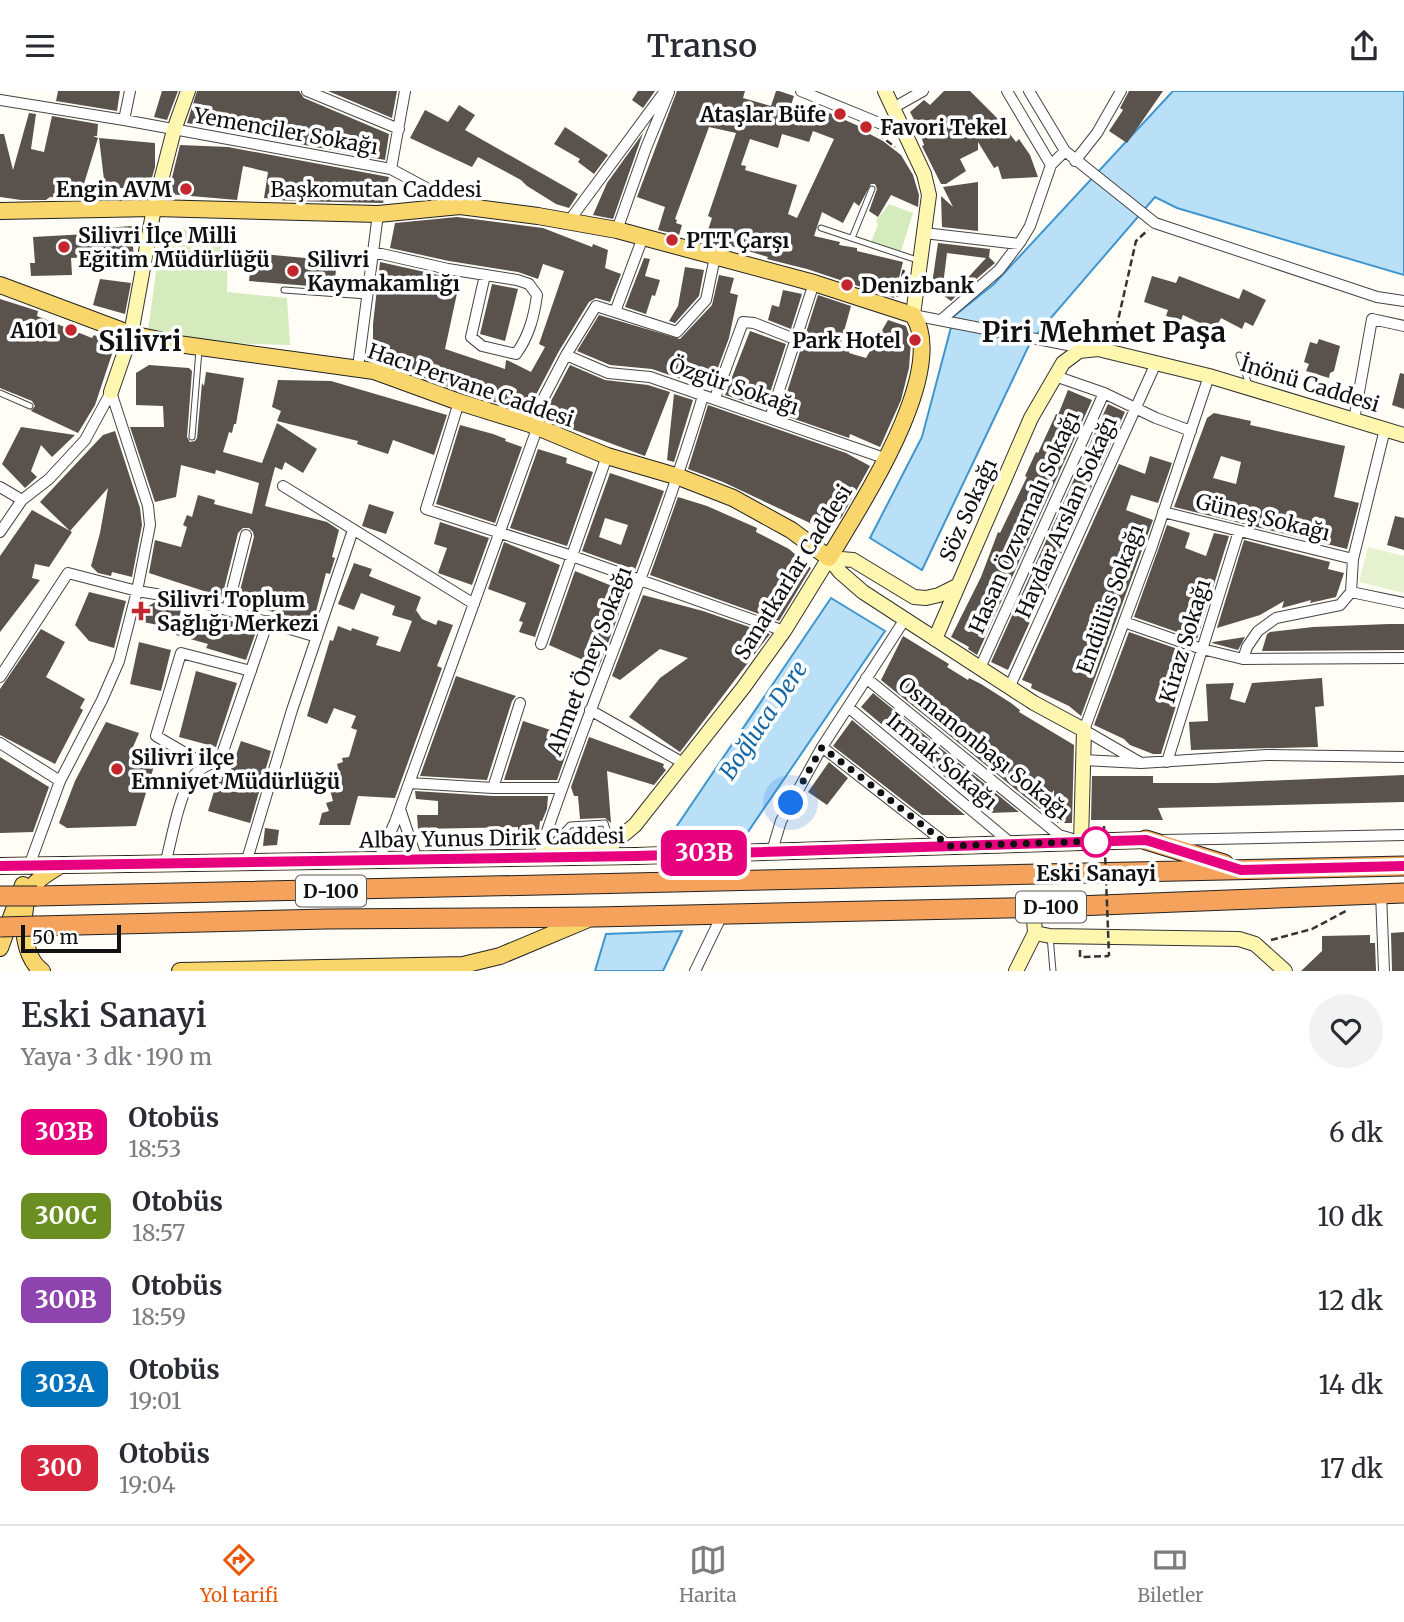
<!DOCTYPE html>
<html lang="tr">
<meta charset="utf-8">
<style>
:root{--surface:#fff;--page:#f2f2f3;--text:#2b2b33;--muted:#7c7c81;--line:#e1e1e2;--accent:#ea580c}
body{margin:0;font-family:Merriweather,serif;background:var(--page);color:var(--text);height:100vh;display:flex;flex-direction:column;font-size:26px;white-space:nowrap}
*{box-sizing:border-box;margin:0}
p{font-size:23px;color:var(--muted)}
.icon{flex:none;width:38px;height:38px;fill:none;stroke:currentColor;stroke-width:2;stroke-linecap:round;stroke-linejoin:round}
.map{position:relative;height:880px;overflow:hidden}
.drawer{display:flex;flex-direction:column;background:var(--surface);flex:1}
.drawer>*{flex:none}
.badge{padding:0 14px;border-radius:10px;font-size:24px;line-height:46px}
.scale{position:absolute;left:21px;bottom:18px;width:100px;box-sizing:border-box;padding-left:7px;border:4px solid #111;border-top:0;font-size:19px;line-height:24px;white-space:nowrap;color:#111;-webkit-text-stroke:5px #fff;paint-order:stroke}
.you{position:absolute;width:35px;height:35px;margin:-18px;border:5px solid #fff;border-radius:50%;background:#1a73e8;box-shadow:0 0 0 10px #1a73e833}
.map>.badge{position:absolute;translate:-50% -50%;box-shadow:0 0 0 4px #fff}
.round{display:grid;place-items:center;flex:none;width:74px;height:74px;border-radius:37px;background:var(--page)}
.summary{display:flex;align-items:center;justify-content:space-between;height:119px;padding:0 21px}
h1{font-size:33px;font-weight:600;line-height:52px}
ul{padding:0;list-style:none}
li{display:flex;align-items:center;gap:21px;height:84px;padding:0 21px}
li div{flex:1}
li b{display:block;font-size:26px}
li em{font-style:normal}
li .badge{min-width:77px;font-weight:700;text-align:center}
header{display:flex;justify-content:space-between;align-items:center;height:91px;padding:0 21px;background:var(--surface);font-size:32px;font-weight:600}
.menu{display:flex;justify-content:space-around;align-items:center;height:98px;border-top:2px solid var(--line);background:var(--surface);font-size:19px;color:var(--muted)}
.menu a{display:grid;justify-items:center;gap:4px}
.menu .active{color:var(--accent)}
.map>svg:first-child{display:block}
</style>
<header><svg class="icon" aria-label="menu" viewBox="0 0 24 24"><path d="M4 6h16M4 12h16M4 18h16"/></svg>Transo<svg class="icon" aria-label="share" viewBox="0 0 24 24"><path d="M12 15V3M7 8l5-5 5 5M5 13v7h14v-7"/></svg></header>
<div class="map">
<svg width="1404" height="880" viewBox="0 0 1404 880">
<rect width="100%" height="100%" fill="#fffdf5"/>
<path fill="#d5ebbd" d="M889 113 913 122 901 160 871 152 878 133 876 130Z
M162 137 228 139 227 201 287 207 290 254 194 251 148 240Z"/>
<path fill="#e6f2cf" d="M1368 456 1404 465V502L1359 491Z"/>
<path fill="#b9e0f7" stroke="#3f96cf" stroke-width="2" d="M1173 0H1404V184L1177 117 1155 106 1031 250 922 479 870 447 922 346 954 225 994 193Z
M831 507 885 540 739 754 662 757Z
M682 840 663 880H595L606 843Z"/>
<path fill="#5a524d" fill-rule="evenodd" d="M58 0H120L117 20 56 10Z
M162 0H178L167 29 154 26Z
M197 0H299L304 7 389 43 385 69 187 32Z
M328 0H397L392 27Z
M638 0H655L643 17 632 9Z
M677 0H745L743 7 771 15 776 0H779L794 5 789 20 823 30 827 21 863 37 862 39 883 50 901 64 913 84 919 104 918 116 891 104 878 126 869 120 877 98 875 93H871L859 115 854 111 843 132 822 121 814 145 840 151 839 154 857 157V160L903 171 894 207 807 178 767 168 768 166 731 155 730 158 704 151 712 127 708 125 736 42 709 36 675 128 677 129 676 132 682 134 679 144 658 139 665 116 637 106ZM813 40 834 48 797 127 788 123 797 94 745 79 746 75 741 74 750 48 778 57 782 43 809 51Z
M944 0H970L1000 30 1016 51 1019 48 1030 64 1038 86 1002 88 998 75 994 77 978 51V59L960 68 966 80 946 93H941L922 55 924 54 918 36 910 21 924 9 930 14Z
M1129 0H1163L1127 52 1109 40 1123 19 1120 17Z
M459 14 475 24 465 39 578 103 569 117 556 113 527 95 521 89 478 66 472 76 410 47 425 19 448 31Z
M29 22 36 23 31 58 44 61 52 25 98 33 97 45H93L98 47 83 96 81 102 73 101 71 108 50 106 46 109H21L0 106V43H4L13 79Z
M565 36 608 64 594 83 578 71 580 68 554 53Z
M643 42 613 128 593 124 607 92Z
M99 47 155 52V76L149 97H105Z
M180 54 228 56 389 86 383 112 289 110 264 107 268 81 243 75 237 109 168 103Z
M978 91V140L942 136 941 105 953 116 943 96Z
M457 126 543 137 592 156 593 153 608 159 605 177 621 183 610 211 596 207 589 211 559 260 527 321 462 301 381 271 373 259V233L380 171 452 187 459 193 445 258 505 278 506 269 509 270 531 281 545 256 539 253 564 180 543 173 538 188 518 181 449 170 390 157 395 132Z
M132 135 134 173 107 175 106 165 71 167 72 184 31 185 30 172H35L33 146 105 142 104 137Z
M938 152 990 158 989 166 995 172 967 196 963 192 986 167 947 162 942 202 931 200Z
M252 162 337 170 334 197 249 190Z
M644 167 650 168 645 185 660 189 655 205 652 204 646 223 625 216Z
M685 176 704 179 699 205 675 232 669 230 678 215Z
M719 184 734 187 730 202 738 204 729 247 710 298 652 278 610 274 577 260 599 224 680 248 712 214Z
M1152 185 1176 192 1179 185 1239 208 1243 198 1266 209 1253 235 1245 231 1242 238 1221 227 1215 239 1183 224 1181 229 1166 225 1168 219 1144 211Z
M100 188 131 192 125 223 93 214Z
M957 189 965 196 951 210 944 205Z
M492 193 518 198 505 250 480 243Z
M783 199 802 203 791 238 768 229 772 214 779 216Z
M818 204 851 215 840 255 850 258 849 262 866 267 888 229 906 235 911 250 909 277 901 309 880 356 850 343 849 347 780 323Z
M0 208 38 220 37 225 92 247 94 244 110 252 114 257 95 314 78 342 31 320 35 315 32 310 0 297Z
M750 240 786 253 765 317 725 304Z
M1319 248 1340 255 1334 280 1330 282 1329 287 1306 280 1309 273 1304 271 1310 251 1317 253Z
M149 274 189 277 192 280 187 346 190 351 195 350 197 347 202 292 204 295 206 281 244 287 236 333H234L232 342 229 341 223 361 262 372 277 332 317 358 303 382 285 371 282 379 275 376 265 415 327 431 339 439 332 466 335 467 330 483 326 482 313 532 237 511 254 446 253 441 249 437H243L238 442 222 506 149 482 155 449 181 456 187 436 183 434 187 424 192 426 198 404 215 409 214 413 252 423 259 392 216 379 215 383 181 374 176 406 155 411 130 336H164L163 315 136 314V282Z
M570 274 605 289 648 294 670 301 645 365 542 327Z
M1400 282 1404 283V318L1392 314Z
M278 289 331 290 447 324 434 364 393 349 388 363 357 353 358 350 277 330 281 320 272 316Z
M1068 299 1092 309 977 564 968 558 969 556 951 546 981 486 998 441 1000 442 1027 386 1025 385 1036 361 1038 362 1056 323 1058 324Z
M674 303 693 309 674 371 667 369Z
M1108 313 1125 321 1101 375 1083 368Z
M708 314 846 362 870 375 841 427 826 436 812 433 723 391 688 378Z
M1214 322 1251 330 1250 334 1345 355 1334 406 1359 412 1347 458 1174 416 1207 327ZM1221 365 1241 371 1236 393 1213 387Z
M460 334 493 343 506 348 505 350 522 356 495 432 436 413Z
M21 336 75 344 52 366 41 354 31 380 37 386 25 397 2 373Z
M115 340 140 417 142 434 132 486 112 481 111 485 98 482 91 475 100 442 108 397 70 440 40 411 103 344Z
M538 358 567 367 566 372 593 381 567 455 510 437Z
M1150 365 1172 372 1158 412 1131 404 1126 419 1153 429 1081 625 1069 615 1031 597 1032 593 1022 589 1119 373 1145 383Z
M610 382 664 400 635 479 582 460ZM605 427 628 434 621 454 599 446Z
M1075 386 1092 395 1008 579 991 571Z
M678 406 707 415 757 437 756 441 789 458 811 477 779 530 650 484Z
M369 413 394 421 386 443 362 435Z
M32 419 72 441 49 476 35 473 32 487 40 489 0 541V465Z
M1395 425 1404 427V459L1387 454Z
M440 431 489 447 472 494 438 482 447 457 434 453Z
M1167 434 1190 442 1185 457 1206 465 1214 442 1229 445 1197 548 1134 526Z
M1244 449 1330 471 1328 478 1344 482 1336 506 1310 512 1311 509 1282 517 1284 510 1260 524 1217 537Z
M504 451 560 474 535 546 519 541 523 531 519 530 526 512 488 498Z
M354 472 372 478 369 485 421 506 412 530 416 519 422 528 436 534 438 529 453 534 437 575 442 577 395 707 358 705 350 734H319L322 722 329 720 326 712 333 710 330 699 336 698 335 682 339 681 337 673 343 671 342 667 349 666 357 639 351 637 356 625 334 617 327 633 307 625 330 549 333 550 338 535 351 540 352 537 379 546 376 554 400 561 412 530 392 524 395 515 361 502 354 519 338 513Z
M575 480 627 501 599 576 549 554Z
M89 501 126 510 114 557 89 550 75 534Z
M643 504 703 520 770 543 680 661 629 626 660 587 688 567 660 558 620 589 612 585Z
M155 511 181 519 179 527 213 536 216 525 257 538 246 569 206 557 208 553 176 544 178 538 143 531 144 518Z
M1389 533H1404V559L1262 560 1267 543 1270 541 1313 536Z
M41 538 65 551 46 586 85 608 80 617 83 619 55 673 0 644V598Z
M1129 541 1192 563 1161 663H1153L1130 654 1124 648 1094 634Z
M903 545 949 573 947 576 968 589 969 587 981 593 1011 612 1020 619 1019 621 1074 654 1072 732H1057V725H1054V699L1040 718 881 589Z
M1245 546 1238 559 1212 552 1213 551Z
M139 551 171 559 161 600 130 593Z
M196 580 237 592 216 656 179 646Z
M456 585 516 605 512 610 487 689 420 685Z
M1322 587 1324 615 1315 616 1318 656 1191 659 1189 631 1208 630 1206 593 1234 592 1230 608 1245 612 1252 592Z
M873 602 1019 721 988 722 982 717 861 616Z
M852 629 965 724H922L833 655Z
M523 630 572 646 557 689H504Z
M106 631 139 642 133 656 157 665 136 735 67 737 59 732 75 690Z
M589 646 664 673 663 676 666 679 654 694 607 680 611 732 605 727 580 728 578 705H574L571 696Z
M241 650 271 660 250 732 208 720 219 684 228 687Z
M0 666 49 696 33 741 0 742Z
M829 671 848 687 827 714 808 701Z
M1404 684V711L1158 717 1163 729H1091L1092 685H1153V692H1216Z
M415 700 493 705H548L547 718 542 730H540L539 739 518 740V736L418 738 417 724H438V710L416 708Z
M265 737 279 739 277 754 263 755Z
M1404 841V880H1392L1391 842Z
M1370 844V852H1375L1376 880H1301L1322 860V845Z"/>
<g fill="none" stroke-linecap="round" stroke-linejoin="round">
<defs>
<path id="lane" d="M821 137 917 169
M852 147 872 98
M284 199 367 205
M1239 264 1249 294
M0 302 30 315
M192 346 199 259
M550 755 570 734 605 732 611 751
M1050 845 1053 880"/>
<path id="street" d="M307 0 399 38
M405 0 391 78 460 115
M801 0 879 32 901 34
M1007 0 1051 74
M1029 0 1065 60 1155 132 1377 206 1404 210
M0 9 124 29 391 78
M893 17 923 0
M124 29 130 0
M1075 70 1097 42 1121 0
M569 130 665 0
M617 139 646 57 669 1
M924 142 1019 153
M373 161 448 178 517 189 529 193 537 204C534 226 529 245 516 263L482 255 471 246 485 184
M615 221 677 241 706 209 715 166
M913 224 1088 258
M941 229 999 179 1021 150 1030 135 1051 74 1065 60
M566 264 608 282 650 286 887 368
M358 276 378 123
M1055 285 1104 302 1156 327 1191 340
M715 307 743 231 754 232 797 249
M459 311 426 418 572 465 784 540
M770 327 814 192
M1354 329 1372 228 1404 235
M530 333 566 264 596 215 615 221 643 146
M283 395 474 513
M0 396 22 409
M1163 421 1353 468
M0 441 22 409 49 388 85 349 111 301
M1351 501 1353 468 1385 338
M1351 501 1404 512
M227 519 246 444
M1124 531 1202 558 1243 568 1404 567
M541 553 607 365
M1243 568 1247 556 1258 540 1276 527 1340 514 1351 501
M980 577 1104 302
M0 586 68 482 137 500 193 509 317 546
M866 587 1059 744 1073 748
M1010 595 1156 272
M848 616 1012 753
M590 619 685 673
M0 652 60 690
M822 656 949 755
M1083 669 1141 672 1267 664 1404 666
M1167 671 1239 440
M1141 672 1084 639 1151 458 1209 285
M203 676 192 666 156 645 181 562 251 580
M409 692 493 697H561
M493 697 520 612
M400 718 417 769
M1165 749 1404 744
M772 760 781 730 822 656 905 528
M538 767C589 612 656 462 703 305
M378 770 395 731 538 335
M246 772 292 619 353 439
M165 774C171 751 179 704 192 687 199 677 210 673 220 669L268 530
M29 775 60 690 102 609 119 570 137 500 150 434 148 415 111 301
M1381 802 1384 880
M695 880 723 822"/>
<path id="secondary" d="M885 0 924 83 929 104 913 224
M111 301 131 243 154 117 174 39 188 0
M829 467 840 481 863 501 1034 612 1084 639 1081 751
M829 467 853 469 914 506 926 507 939 504 957 495
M935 548 1031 327 1063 272 1079 260 1098 258 1209 285 1404 344
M540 766 554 759 571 755 611 754 635 734 743 597 784 540 829 467
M1035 842 1050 845 1239 848 1255 853 1285 880
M1016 880 1035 842 1033 815"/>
<path id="primary" d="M0 120 154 117 378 123 460 115 538 125 617 139 814 192 913 224C950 280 859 416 829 467L791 439 733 407 679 386 607 365 530 333 459 311 374 280 178 253 131 243 0 194
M0 775 636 765 1146 749
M0 857 23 794
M42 880C21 865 19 817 32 796 38 787 50 781 59 775
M180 880 463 874 500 865 586 829"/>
<path id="highway" d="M1146 749 1224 773
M37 805 1404 775
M37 835 326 828 595 826 1051 816 1404 802"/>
</defs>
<use href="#lane" stroke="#444" stroke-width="7"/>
<use href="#street" stroke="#444" stroke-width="12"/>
<use href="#secondary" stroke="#333" stroke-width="16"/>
<use href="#primary" stroke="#222" stroke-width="18"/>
<use href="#highway" stroke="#222" stroke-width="21"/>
<path stroke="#333" stroke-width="2.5" stroke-dasharray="7 3.5" stroke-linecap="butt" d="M878 43 895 56
M897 206 904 178
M1114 247 1136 150 1148 139
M1271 849 1312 838 1346 820
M1080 859V866L1109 865"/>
<use href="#lane" stroke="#fff" stroke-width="5"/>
<use href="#street" stroke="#fff" stroke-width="10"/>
<use href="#secondary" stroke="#fff6b0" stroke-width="14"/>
<use href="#primary" stroke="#f9d66b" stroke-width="16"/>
<use href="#highway" stroke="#f5a25d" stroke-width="19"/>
<defs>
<path id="highway-bridge" d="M0 805H37
M0 836 37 835"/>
</defs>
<use href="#highway-bridge" stroke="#222" stroke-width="21" stroke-linecap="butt"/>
<path stroke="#333" stroke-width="2.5" stroke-dasharray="7 3.5" stroke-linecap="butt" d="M1104 735 1109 865"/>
<use href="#highway-bridge" stroke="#f5a25d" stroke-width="19"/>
</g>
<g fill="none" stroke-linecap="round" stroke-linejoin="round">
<defs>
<path id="line" d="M0 775 636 765 1146 749 1241 779 1404 775"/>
</defs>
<use href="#line" stroke="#fff" stroke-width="16"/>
<use href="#line" stroke="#e6007e" stroke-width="10"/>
<path stroke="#111" stroke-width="7" stroke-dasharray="0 12.6" d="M791 712 822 656 949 755 1102 750 1096 751"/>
</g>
<g fill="#c4262e" stroke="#fff" stroke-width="2.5">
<circle cx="840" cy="23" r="7"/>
<circle cx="866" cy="36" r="7"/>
<circle cx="186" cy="98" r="7"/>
<circle cx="672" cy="149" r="7"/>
<circle cx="64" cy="156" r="7"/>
<circle cx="293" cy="180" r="7"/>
<circle cx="847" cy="194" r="7"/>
<circle cx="71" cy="239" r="7"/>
<circle cx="915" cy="249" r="7"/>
<path d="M137.5 509.5h7v7h7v7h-7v7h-7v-7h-7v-7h7z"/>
<circle cx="117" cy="678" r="7"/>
</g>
<circle fill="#fff" stroke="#e6007e" stroke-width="3.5" cx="1096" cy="751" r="14"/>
<g text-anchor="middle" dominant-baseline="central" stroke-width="7" stroke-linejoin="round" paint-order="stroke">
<g fill="#fff" stroke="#585858" stroke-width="2">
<rect x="296" y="784.5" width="70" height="31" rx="5"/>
<rect x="1016" y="800.5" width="70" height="31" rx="5"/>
</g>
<g font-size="19" font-weight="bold" fill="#111">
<text x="331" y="800">D-100</text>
<text x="1051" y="816">D-100</text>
</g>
<g font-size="21" font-weight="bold" fill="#111" stroke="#fff" text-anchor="start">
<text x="826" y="23" text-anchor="end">Ataşlar Büfe</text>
<text x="880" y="36">Favori Tekel</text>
<text x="172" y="98" text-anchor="end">Engin AVM</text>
<text x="78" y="144">Silivri İlçe Milli<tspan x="78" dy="24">Eğitim Müdürlüğü</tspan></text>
<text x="686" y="149">PTT Çarşı</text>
<text x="307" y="168">Silivri<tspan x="307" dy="24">Kaymakamlığı</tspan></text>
<text x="861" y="194">Denizbank</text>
<text x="57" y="239" text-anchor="end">A101</text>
<text x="901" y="249" text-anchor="end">Park Hotel</text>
<text x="157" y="508">Silivri Toplum<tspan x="157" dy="24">Sağlığı Merkezi</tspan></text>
<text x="131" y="666">Silivri ilçe<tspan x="131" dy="24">Emniyet Müdürlüğü</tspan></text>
</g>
<g font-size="21" fill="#111" stroke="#fff">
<text transform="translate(286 40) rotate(10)">Yemenciler Sokağı</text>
<text x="376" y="98">Başkomutan Caddesi</text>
<text transform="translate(1310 293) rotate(17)">İnönü Caddesi</text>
<text transform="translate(471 294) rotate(19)">Hacı Pervane Caddesi</text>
<text transform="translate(734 295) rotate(19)">Özgür Sokağı</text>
<text transform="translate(968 419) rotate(-66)">Söz Sokağı</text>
<text transform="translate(1066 426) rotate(-66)">Haydar Arslan Sokağı</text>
<text transform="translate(1263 426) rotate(14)">Güneş Sokağı</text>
<text transform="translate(1024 431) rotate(-66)">Hasan Özvarnalı Sokağı</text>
<text transform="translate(793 481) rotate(-58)">Sanatkarlar Caddesi</text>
<text transform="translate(1110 508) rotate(-70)">Endülüs Sokağı</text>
<text transform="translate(1185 550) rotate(-73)">Kiraz Sokağı</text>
<text transform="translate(589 570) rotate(-69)">Ahmet Öney Sokağı</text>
<text transform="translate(984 657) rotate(39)">Osmanonbaşı Sokağı</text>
<text transform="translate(942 670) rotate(40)">Irmak Sokağı</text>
<text transform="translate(492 747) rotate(-1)">Albay Yunus Dirik Caddesi</text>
</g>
<g font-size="21" font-weight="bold" fill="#111" stroke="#fff">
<text x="1096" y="782">Eski Sanayi</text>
</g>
<g font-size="23" font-style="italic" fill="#1768a6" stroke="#fff">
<text transform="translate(763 629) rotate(-56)">Boğluca Dere</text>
</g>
<g font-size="28" font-weight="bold" fill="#111" stroke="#fff">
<text x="1104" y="241">Piri Mehmet Paşa</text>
<text x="140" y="250">Silivri</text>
</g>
</g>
</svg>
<div class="scale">50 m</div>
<div class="you" style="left:791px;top:712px"></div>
<b class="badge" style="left:704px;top:762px;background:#e6007e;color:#fff">303B</b>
</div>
<section class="drawer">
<div class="summary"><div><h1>Eski Sanayi</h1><p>Yaya · 3 dk · 190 m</p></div><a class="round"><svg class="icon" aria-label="heart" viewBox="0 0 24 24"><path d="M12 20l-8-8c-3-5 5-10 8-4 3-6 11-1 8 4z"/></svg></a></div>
<ul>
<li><span class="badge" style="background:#e6007e;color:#fff">303B</span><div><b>Otobüs</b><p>18:53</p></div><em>6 dk</em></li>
<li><span class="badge" style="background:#6b8e23;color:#fff">300C</span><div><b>Otobüs</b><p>18:57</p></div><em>10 dk</em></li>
<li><span class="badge" style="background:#8e44ad;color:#fff">300B</span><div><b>Otobüs</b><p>18:59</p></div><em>12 dk</em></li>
<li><span class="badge" style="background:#0072bc;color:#fff">303A</span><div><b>Otobüs</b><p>19:01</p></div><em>14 dk</em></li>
<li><span class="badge" style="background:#d7263d;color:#fff">300</span><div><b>Otobüs</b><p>19:04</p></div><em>17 dk</em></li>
</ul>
</section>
<nav class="menu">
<a class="active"><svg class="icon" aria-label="directions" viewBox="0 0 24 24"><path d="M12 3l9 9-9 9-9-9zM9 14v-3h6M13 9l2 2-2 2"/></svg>Yol tarifi</a>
<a><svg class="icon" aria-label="map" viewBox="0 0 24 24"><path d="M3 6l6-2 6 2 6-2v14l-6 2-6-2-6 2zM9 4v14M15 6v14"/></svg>Harita</a>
<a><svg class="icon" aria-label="tickets" viewBox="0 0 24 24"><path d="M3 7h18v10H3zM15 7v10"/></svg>Biletler</a>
</nav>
